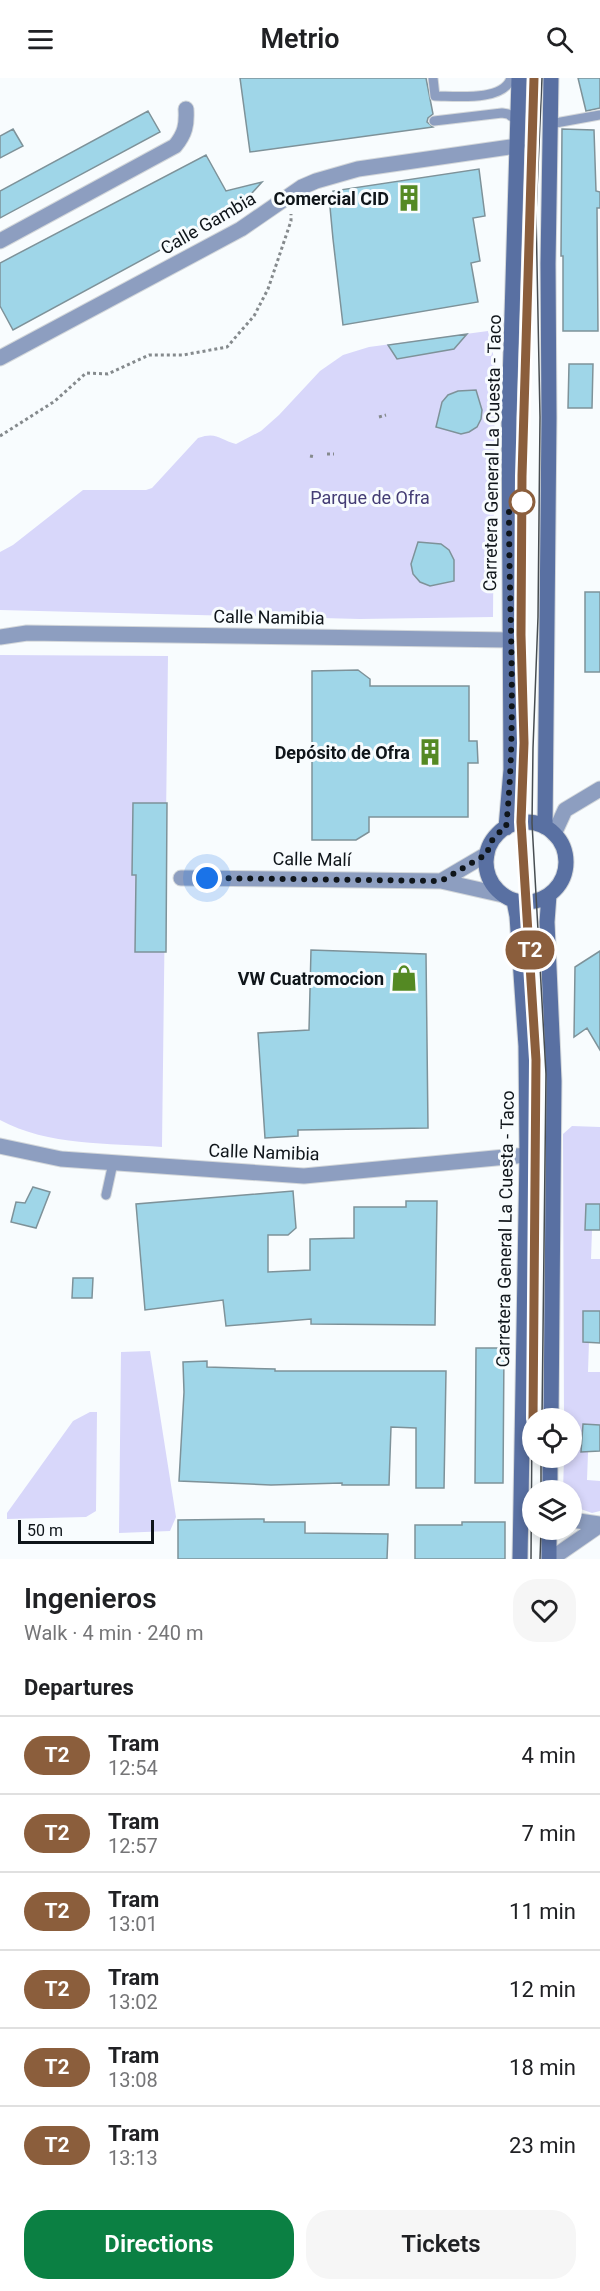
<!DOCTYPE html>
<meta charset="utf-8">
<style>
:root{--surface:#fff;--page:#f6f6f6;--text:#202124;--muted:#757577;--line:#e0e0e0;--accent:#0b8043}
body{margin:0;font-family:Roboto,sans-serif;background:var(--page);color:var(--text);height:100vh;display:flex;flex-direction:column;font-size:22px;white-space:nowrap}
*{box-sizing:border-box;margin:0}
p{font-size:20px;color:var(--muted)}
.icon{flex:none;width:33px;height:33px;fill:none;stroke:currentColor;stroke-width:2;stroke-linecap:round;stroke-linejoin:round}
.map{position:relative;height:1481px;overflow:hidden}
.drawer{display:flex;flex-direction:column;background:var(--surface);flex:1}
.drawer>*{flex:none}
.badge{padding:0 12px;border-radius:20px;font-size:21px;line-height:39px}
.controls{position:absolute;left:522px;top:1330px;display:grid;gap:12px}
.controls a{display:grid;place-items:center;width:60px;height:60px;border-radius:50%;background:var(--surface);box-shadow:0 3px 9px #0003;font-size:30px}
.scale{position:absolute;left:18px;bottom:15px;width:136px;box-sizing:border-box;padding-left:6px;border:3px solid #0f151a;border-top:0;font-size:16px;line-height:21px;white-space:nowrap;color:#0f151a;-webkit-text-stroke:4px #f8fcfe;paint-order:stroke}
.you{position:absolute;width:30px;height:30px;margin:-15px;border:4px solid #fff;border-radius:50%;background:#1a73e8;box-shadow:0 0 0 9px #1a73e833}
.map>.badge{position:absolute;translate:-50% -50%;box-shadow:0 0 0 3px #fff}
h2{padding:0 24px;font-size:22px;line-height:54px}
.round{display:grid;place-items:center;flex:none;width:63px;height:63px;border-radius:24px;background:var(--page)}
.headline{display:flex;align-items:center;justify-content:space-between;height:102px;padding:0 24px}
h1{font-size:28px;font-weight:600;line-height:45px}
.button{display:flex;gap:12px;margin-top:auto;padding:12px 24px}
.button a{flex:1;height:69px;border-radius:24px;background:var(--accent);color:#fff;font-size:24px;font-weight:600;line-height:69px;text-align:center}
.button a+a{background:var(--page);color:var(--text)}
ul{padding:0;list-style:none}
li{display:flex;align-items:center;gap:18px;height:78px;padding:0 24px;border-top:2px solid var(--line)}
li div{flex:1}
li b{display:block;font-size:22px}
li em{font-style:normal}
li .badge{min-width:66px;font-weight:700;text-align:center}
header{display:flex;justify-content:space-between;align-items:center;height:78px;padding:0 24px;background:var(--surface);font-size:27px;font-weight:600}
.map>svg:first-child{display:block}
</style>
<header><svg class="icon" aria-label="menu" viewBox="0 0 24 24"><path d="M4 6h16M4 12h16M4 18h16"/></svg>Metrio<svg class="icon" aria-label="search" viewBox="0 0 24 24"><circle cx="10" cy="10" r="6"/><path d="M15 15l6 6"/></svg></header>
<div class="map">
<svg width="600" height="1481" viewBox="0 0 600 1481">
<rect width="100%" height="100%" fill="#f8fcfe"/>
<path fill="#d8d7fa" d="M488 253 495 285 493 539 360 541 0 532V474L13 467 83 412H146L152 410 198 360C217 353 220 362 236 366L261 353 279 337 320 293 343 277 369 269Z
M0 577 168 578 162 1069C109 1065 48 1068 0 1042Z
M572 1048 600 1049V1126L586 1127 585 1151 592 1152 591 1181H600V1233H590L588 1294H600V1347H589L587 1402 600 1403V1433L592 1435 572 1428V1413H563L564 1380H572V1341H564L563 1056Z
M150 1273 176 1439 170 1453 119 1455 121 1274Z
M90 1334H97L96 1433 86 1439 7 1441V1435L73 1343Z"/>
<path fill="#9fd6e8" stroke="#7e9299" stroke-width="1.5" d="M240 0H426L433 36 428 40 427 44 433 49 250 74Z
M578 0H600V30L586 33Z
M148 33 160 54 0 140V113Z
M13 51 23 68 0 80V58Z
M562 51 594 52 596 113 600 114V130H597L598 253H563V178H561Z
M206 77 226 113 262 104 242 126 232 133 13 252 0 228V185Z
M479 91 485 138 473 140 480 183 471 185 478 224 343 247 333 161 330 129 336 127 333 113Z
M467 256 454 271 397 281 388 267Z
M569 286H593L592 330H568Z
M476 312 482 332 481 341 477 349 469 354 461 356 436 349 442 324 448 317 458 313Z
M418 464 441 466 449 472 454 482V503L430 508 420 504 413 496 411 486Z
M585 514H600V594H585Z
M358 592 370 601V608H469V663H477L478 685H468V739H369V754L356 762H312V593Z
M133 725H167L166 874H135L136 797H132Z
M311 872 426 876 428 1050 298 1052V1058L265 1060 258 955 309 952Z
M600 873V972L587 950 574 959 575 889Z
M33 1109 50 1114 36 1150 11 1144 16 1124 25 1125Z
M293 1113 296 1150 288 1157H268V1194L310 1192V1161L354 1160V1129H406V1123H437L435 1247 311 1246V1241L226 1248 223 1222 145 1232 136 1126Z
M586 1126H600V1152H585Z
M73 1200H93L92 1220H72Z
M583 1233H600V1265L583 1264Z
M476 1270H504L503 1405H475Z
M207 1283V1289L275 1291V1293H446L444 1410H416V1350L391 1349 389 1407H342V1405L271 1407 179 1403 184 1314 183 1284Z
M583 1346 600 1347V1373L581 1374Z
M264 1441V1444H305V1455L388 1456 387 1481H178V1442Z
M462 1444H505V1481H415V1447H462Z"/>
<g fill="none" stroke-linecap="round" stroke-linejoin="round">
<defs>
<path id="lane" d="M433 0 435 18C454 18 504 24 511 0
M434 43 502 35 508 36 518 43
M550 46 600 37
M106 1117 113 1085"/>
<path id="street" d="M0 163 175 68C185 56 187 47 186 31
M0 280 241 151 302 109 316 103 358 91 517 68
M0 559 27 555 510 562
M554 756 565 732 600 711
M181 800 441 803 503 817
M441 803 487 776
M0 1068 61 1081 304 1098 527 1077
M572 1442 600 1446
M551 1481 600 1447"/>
<path id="secondary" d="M486 784a40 40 0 1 1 80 0a40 40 0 1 1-80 0Z
M545 749 549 340 548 186 551 0
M506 750 511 692 509 339 519 0
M549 817 547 844 554 1003 551 1341
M514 823 517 838 526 968 527 1077 520 1481
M550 1413V1380
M549 1481V1452"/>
</defs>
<use href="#lane" stroke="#d3d7da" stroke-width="11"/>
<use href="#street" stroke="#d3d7da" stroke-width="17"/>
<use href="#secondary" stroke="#d3d7da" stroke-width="17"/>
<path stroke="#858a8d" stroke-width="3" stroke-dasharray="3 3" stroke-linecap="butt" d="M379 339 386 337
M0 358 55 323 86 295 108 296 149 277H183L227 269 254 238 268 211 291 143V136
M327 376H334
M310 378 315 379"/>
<use href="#lane" stroke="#8d9ec0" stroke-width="9"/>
<use href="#street" stroke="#8d9ec0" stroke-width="15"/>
<use href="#secondary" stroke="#5970a2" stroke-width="15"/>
<path stroke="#474d51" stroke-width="1.5" d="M528 165 521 424V580L524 665 521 744 536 982 533 1341
M542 1341 546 996 532 745 533 670 538 539 540 339 536 135 542 0
M541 1413V1380
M531 1481 532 1342
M540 1481 541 1452"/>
</g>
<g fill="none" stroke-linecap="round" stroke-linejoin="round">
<defs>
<path id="line" d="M533 1341 536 982 521 744 524 665 521 557 522 398 534 0"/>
</defs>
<use href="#line" stroke="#fff" stroke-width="14"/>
<use href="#line" stroke="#8b5e3c" stroke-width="9"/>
<path stroke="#0f151a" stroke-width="6" stroke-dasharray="0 10.8" d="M207 800 441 803 487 776 490 765 497 756 506 750C517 645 509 539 509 434L522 424"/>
</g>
<defs>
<symbol id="building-bare" viewBox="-9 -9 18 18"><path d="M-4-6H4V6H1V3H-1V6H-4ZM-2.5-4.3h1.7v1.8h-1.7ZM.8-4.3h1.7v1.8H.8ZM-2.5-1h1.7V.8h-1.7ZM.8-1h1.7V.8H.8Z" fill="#548923" stroke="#f8fcfe" stroke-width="2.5" paint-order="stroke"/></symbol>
<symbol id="shop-bare" viewBox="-9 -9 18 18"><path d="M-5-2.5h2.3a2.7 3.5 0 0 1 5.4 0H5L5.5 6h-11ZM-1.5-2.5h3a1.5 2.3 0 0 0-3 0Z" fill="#548923" stroke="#f8fcfe" stroke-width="2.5" paint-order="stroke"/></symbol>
</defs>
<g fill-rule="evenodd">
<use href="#building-bare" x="390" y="101" width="38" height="38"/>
<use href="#building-bare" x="411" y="655" width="38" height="38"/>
<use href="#shop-bare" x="385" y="881" width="38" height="38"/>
</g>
<circle fill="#fff" stroke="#8b5e3c" stroke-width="3" cx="522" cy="424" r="12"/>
<g text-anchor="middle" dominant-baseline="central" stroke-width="6" stroke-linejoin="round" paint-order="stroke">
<g font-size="18" font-weight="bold" fill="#0f151a" stroke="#f8fcfe" text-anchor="end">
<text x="389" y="120">Comercial CID</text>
<text x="410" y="674">Depósito de Ofra</text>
<text x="384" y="900">VW Cuatromocion</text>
</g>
<g font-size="18" fill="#0f151a" stroke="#f8fcfe">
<text transform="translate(208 145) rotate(-30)">Calle Gambia</text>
<text transform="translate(492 375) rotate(-89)">Carretera General La Cuesta - Taco</text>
<text transform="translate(269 539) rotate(1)">Calle Namibia</text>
<text transform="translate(312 781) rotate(1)">Calle Malí</text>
<text transform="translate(264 1074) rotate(2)">Calle Namibia</text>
<text transform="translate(505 1151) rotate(-89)">Carretera General La Cuesta - Taco</text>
</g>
<g font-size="18" fill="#443d75" stroke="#f8fcfe">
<text x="370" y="419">Parque de Ofra</text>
</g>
</g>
</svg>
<div class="controls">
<a><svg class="icon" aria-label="locate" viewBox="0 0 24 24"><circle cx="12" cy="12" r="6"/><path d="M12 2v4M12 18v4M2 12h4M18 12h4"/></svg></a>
<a><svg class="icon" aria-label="layers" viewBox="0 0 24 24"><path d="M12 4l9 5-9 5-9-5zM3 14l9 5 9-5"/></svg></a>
</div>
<div class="scale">50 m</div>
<div class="you" style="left:207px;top:800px"></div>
<b class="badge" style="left:530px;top:872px;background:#8b5e3c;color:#fff">T2</b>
</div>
<section class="drawer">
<div class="headline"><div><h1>Ingenieros</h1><p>Walk · 4 min · 240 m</p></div><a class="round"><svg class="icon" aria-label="heart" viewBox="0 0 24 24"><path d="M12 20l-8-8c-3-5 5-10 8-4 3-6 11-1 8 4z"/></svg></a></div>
<h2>Departures</h2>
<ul>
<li><span class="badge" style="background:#8b5e3c;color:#fff">T2</span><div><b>Tram</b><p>12:54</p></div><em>4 min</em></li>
<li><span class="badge" style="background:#8b5e3c;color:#fff">T2</span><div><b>Tram</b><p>12:57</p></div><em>7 min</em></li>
<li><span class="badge" style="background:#8b5e3c;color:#fff">T2</span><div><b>Tram</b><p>13:01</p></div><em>11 min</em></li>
<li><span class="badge" style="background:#8b5e3c;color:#fff">T2</span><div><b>Tram</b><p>13:02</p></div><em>12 min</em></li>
<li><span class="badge" style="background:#8b5e3c;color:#fff">T2</span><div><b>Tram</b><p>13:08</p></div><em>18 min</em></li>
<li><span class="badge" style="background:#8b5e3c;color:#fff">T2</span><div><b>Tram</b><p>13:13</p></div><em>23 min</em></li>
</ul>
<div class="button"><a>Directions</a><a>Tickets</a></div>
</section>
